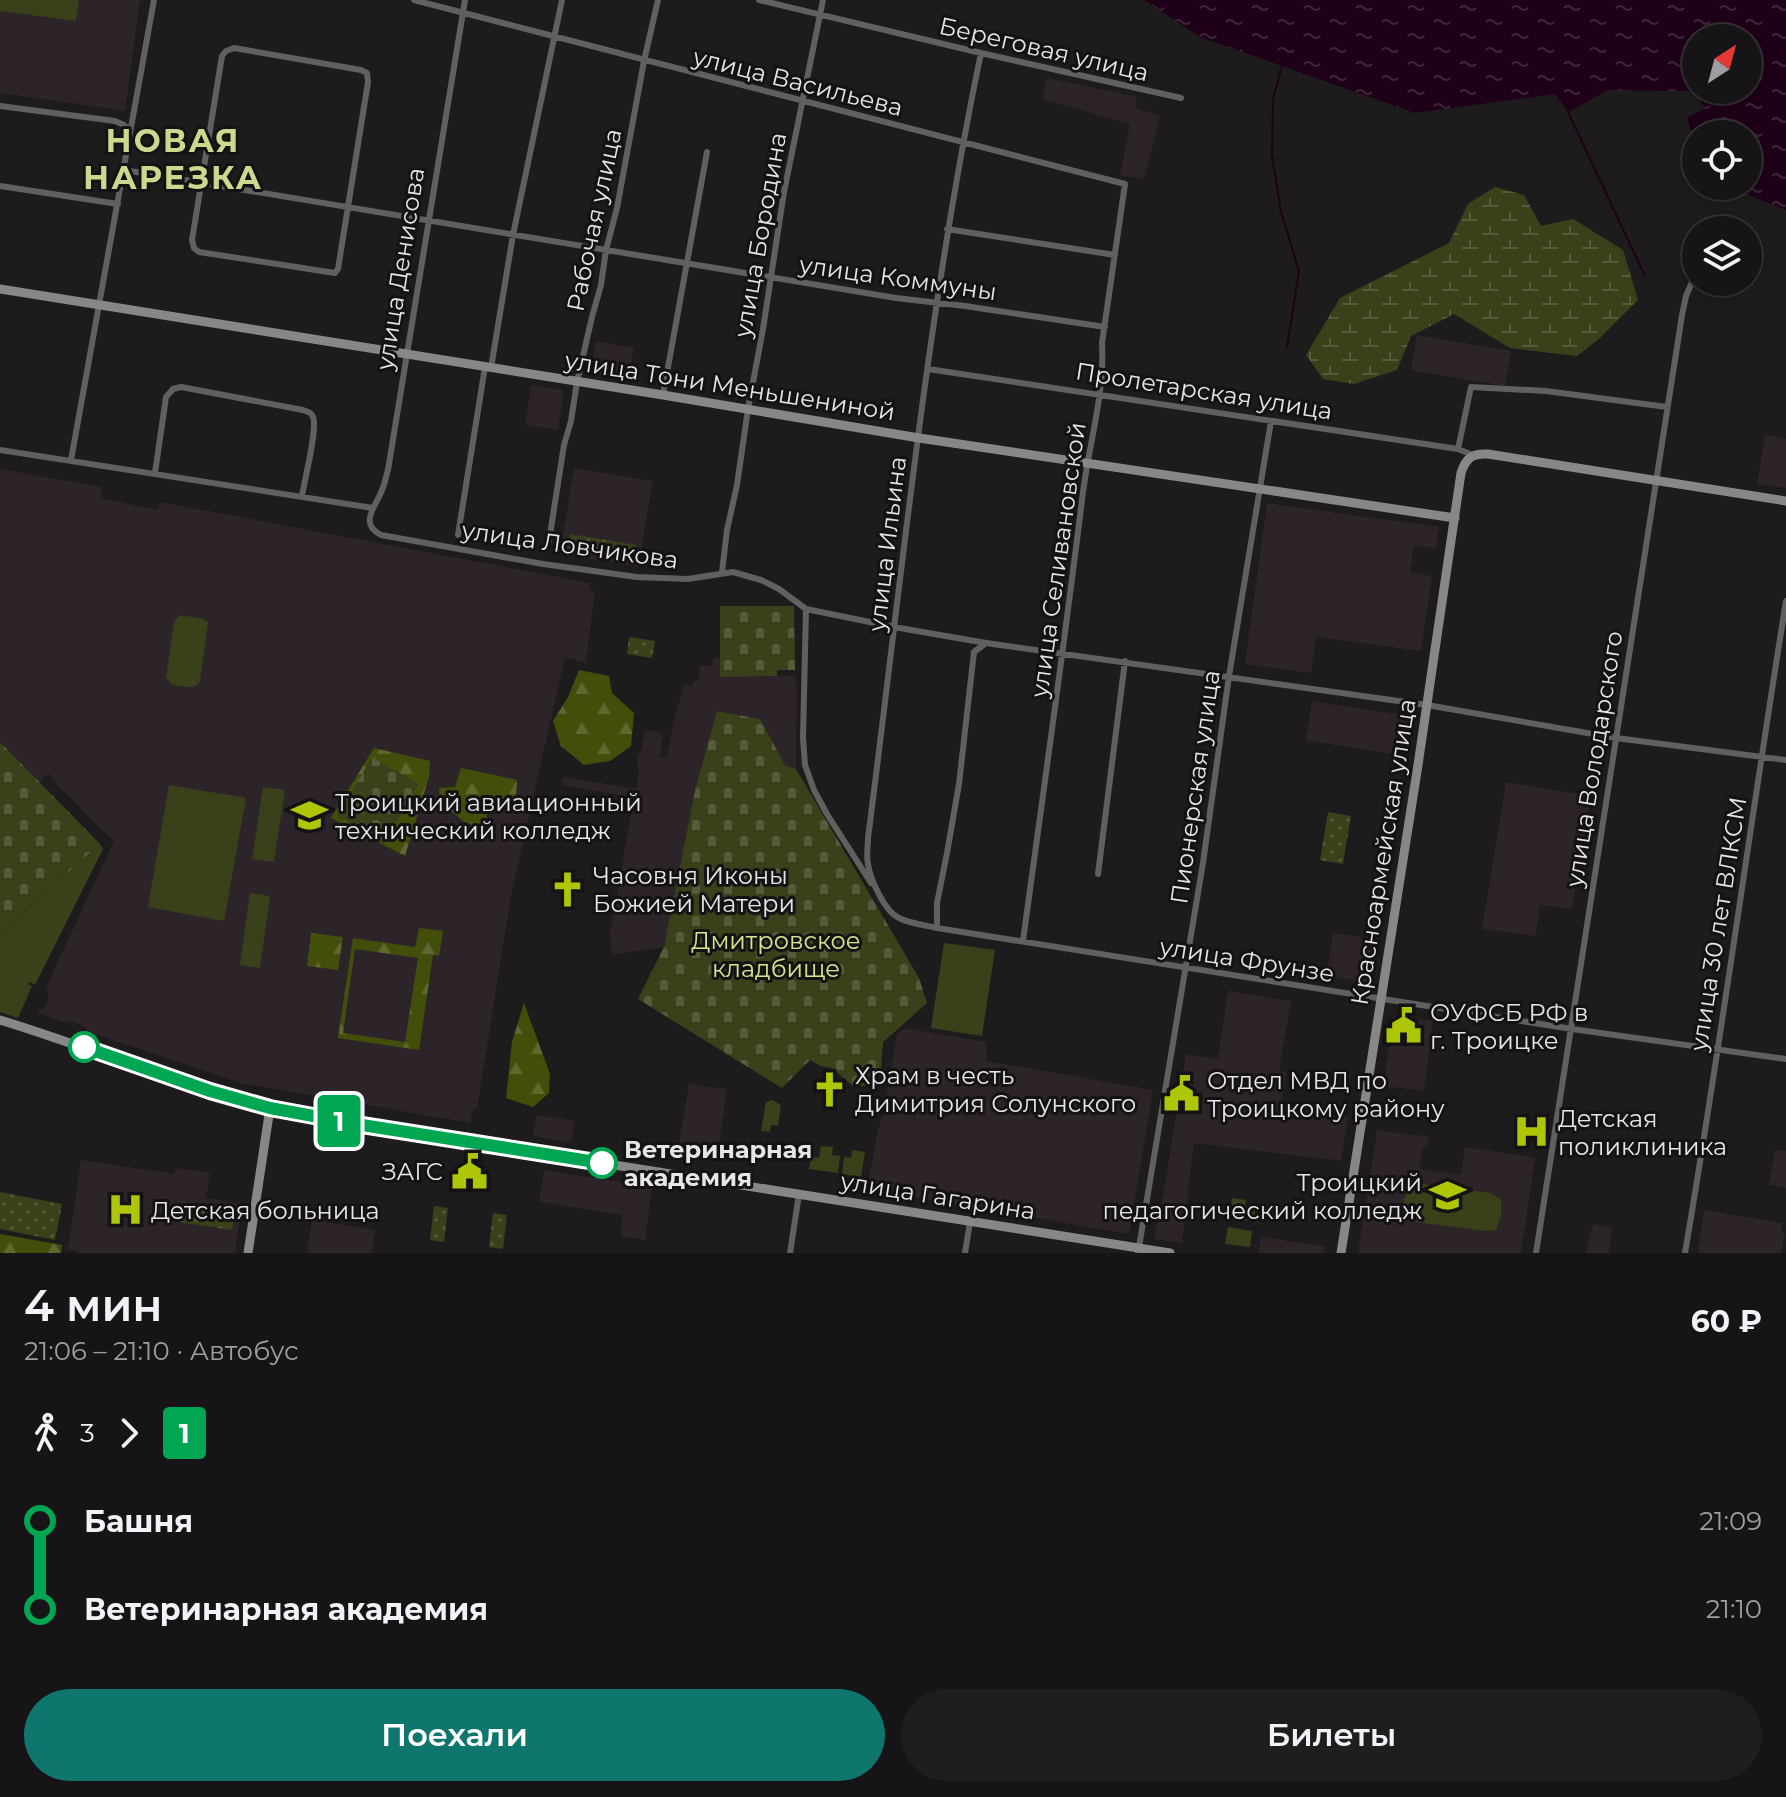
<!DOCTYPE html>
<html lang="ru">
<meta charset="utf-8">
<style>
:root{--surface:#161416;--page:#1f1d1f;--text:#f1f3f6;--muted:#9e9ea1;--line:#353335;--accent:#0f766e}
body{margin:0;font-family:Montserrat,sans-serif;background:var(--page);color:var(--text);height:100vh;display:flex;flex-direction:column;font-size:30px;white-space:nowrap}
*{box-sizing:border-box;margin:0}
p{font-size:26px;color:var(--muted)}
.icon{flex:none;width:44px;height:44px;fill:none;stroke:currentColor;stroke-width:2;stroke-linecap:round;stroke-linejoin:round}
.map{position:relative;height:1253px;overflow:hidden}
.details{display:flex;flex-direction:column;background:var(--surface);flex:1}
.details>*{flex:none}
.badge{padding:0 16px;border-radius:6px;font-size:28px;line-height:52px}
.needle{width:52px;rotate:36deg}
.buttons{position:absolute;left:1682px;top:24px;display:grid;gap:16px}
.buttons a{display:grid;place-items:center;width:80px;height:80px;border-radius:50%;background:var(--surface);box-shadow:0 4px 12px #0003,0 0 0 2px var(--line);font-size:40px}
.map>.badge{position:absolute;translate:-50% -50%;box-shadow:0 0 0 4px #fff}
.legs{display:flex;align-items:center;gap:12px;height:88px;padding:0 24px;font-size:26px}
.legs p{margin-inline-start:auto}
.overview{display:flex;align-items:center;justify-content:space-between;height:136px;padding:0 24px}
h1{font-size:44px;font-weight:600;line-height:60px}
.action{display:flex;gap:16px;margin-top:auto;padding:16px 24px}
.action a{flex:1;height:92px;border-radius:48px;background:var(--accent);color:#fff;font-size:32px;font-weight:600;line-height:92px;text-align:center}
.action a+a{background:var(--page);color:var(--text)}
ul{padding:0 24px;list-style:none}
li{display:flex;align-items:center;gap:28px;height:88px;font-size:30px}
li i{display:grid;place-items:center;width:12px;height:100%;margin:0 10px;background:currentColor}
li i::after{content:'';width:20px;height:20px;margin:-10px;border:6px solid;border-radius:50%;background:var(--surface)}
li p{margin-inline-start:auto}
li:first-child i{background:linear-gradient(#0000 50%,currentColor 0)}
li:last-child i{background:linear-gradient(currentColor 50%,#0000 0)}
.map>svg:first-child{display:block}
</style>
<div class="map">
<svg width="1786" height="1253" viewBox="0 0 1786 1253">
<defs>
<pattern id="forest-firs" width="22" height="20" patternUnits="userSpaceOnUse" patternTransform="scale(2)"><rect width="22" height="20" fill="#444e0b"/><path d="M5 1l3.5 6h-7zM16 11l3.5 6h-7z" fill="#5f672f"/></pattern>
<pattern id="wetland-marsh" width="20" height="14" patternUnits="userSpaceOnUse" patternTransform="scale(2)"><rect width="20" height="14" fill="#3a411a"/><path d="M1 5h8M5 5V1M11 12h8M15 12V8" fill="none" stroke="#565c3b"/></pattern>
<pattern id="cemetery-stones" width="16" height="16" patternUnits="userSpaceOnUse" patternTransform="scale(2)"><rect width="16" height="16" fill="#3a411a"/><path d="M2 7V4a2 2 0 0 1 4 0v3zM10 15v-3a2 2 0 0 1 4 0v3z" fill="#565c3b"/></pattern>
<pattern id="park-dots" width="8" height="8" patternUnits="userSpaceOnUse" patternTransform="scale(2)"><rect width="8" height="8" fill="#3a411a"/><path d="M2 2h.1M6 6h.1" fill="none" stroke="#565c3b" stroke-width="1.8" stroke-linecap="round"/></pattern>
<pattern id="water-ripples" width="26" height="14" patternUnits="userSpaceOnUse" patternTransform="scale(2)"><rect width="26" height="14" fill="#1e0018"/><path d="M2 4q2-2 4 0t4 0M15 11q2-2 4 0t4 0" fill="none" stroke="#3f253a"/></pattern>
</defs>
<rect width="100%" height="100%" fill="#1e1b1d"/>
<path fill="#2c2429" d="M0 0H140L125 111 0 93Z
M1047 78 1137 97 1135 108 1160 116 1144 179 1120 175 1130 124 1042 99Z
M1417 335 1511 351 1505 386 1411 370Z
M596 341 634 348 628 380 591 373Z
M531 385 564 390 558 430 525 425Z
M1765 435 1786 439V488L1757 484Z
M574 468 653 481 638 567 560 554Z
M0 469 102 487 101 498 146 508 158 510 160 502 591 583 590 590 595 592 586 663 565 657 511 896 477 1109H473L470 1123 241 1083 86 1031 87 1028 68 1020 66 1023 38 1013 40 1009 45 1008 49 996 46 988 50 987 47 985 114 841 51 779 53 776 46 775 39 783 0 742Z
M1267 503 1439 527 1436 548 1414 546 1410 572 1432 576 1421 651 1316 637 1311 673 1245 664Z
M713 658H720L721 677 795 676 797 686 796 769 785 765 760 719 717 711 696 786 664 947 612 955 610 933 634 798 562 785 563 777 636 789 639 771 637 761 638 753H641L645 730 663 733 660 757 667 758 673 724 684 684 692 686 694 681H699L700 666H713Z
M1312 701 1410 716 1404 756 1306 740Z
M1506 782 1591 796 1572 909 1540 905 1536 936 1482 929Z
M1333 933 1374 939 1367 982 1326 976Z
M1228 991 1291 1001 1279 1070 1286 1073 1281 1106 1348 1118 1341 1161 1194 1143 1182 1243 1154 1239 1162 1203 1186 1054 1218 1059Z
M1393 1016 1433 1021 1424 1091 1384 1086Z
M905 1028 986 1042 987 1061 1153 1090 1129 1234 867 1189 878 1130 884 1112 897 1034Z
M689 1084 727 1089 717 1160 677 1154Z
M537 1115 575 1121 571 1143 533 1136Z
M1377 1130 1429 1137 1428 1144 1422 1149 1420 1169 1461 1175 1465 1147 1535 1158 1521 1253H1358Z
M1775 1150 1786 1151V1188L1769 1185Z
M81 1160 174 1174 176 1168 210 1173 206 1198 242 1204 235 1253H79L78 1251 68 1249Z
M544 1170 652 1187 645 1240 621 1236 622 1215 539 1202Z
M1704 1210 1783 1223 1781 1233 1785 1234 1781 1253H1698Z
M312 1220 375 1230 372 1253H307Z
M1593 1224 1612 1228 1609 1253H1586Z
M1261 1237 1325 1246 1324 1253H1258Z"/>
<path fill="#3a411a" d="M0 0H79L76 21 0 11Z
M181 615 203 619 208 623 200 681C195 691 182 686 172 685L166 677 174 623 176 619Z
M169 785 246 798 224 921 148 907Z
M263 787 285 790 274 862 252 859Z
M100 844 103 849 35 985 30 982 28 984 32 986 18 1018 0 1012V933Z
M250 893 270 896 260 968 240 965Z
M944 943 995 950 982 1036 931 1028Z
M772 1100 781 1105 778 1126 771 1125 770 1132 761 1131 766 1102Z
M821 1146 833 1147 832 1155 840 1156 838 1173 809 1169 811 1157 819 1158Z
M852 1150 865 1152 861 1177 842 1174 844 1157 851 1158Z
M1421 1184 1491 1193 1501 1200V1215L1496 1230 1486 1231 1416 1222 1407 1216 1403 1202 1409 1189Z
M1228 1227 1252 1231 1250 1247 1225 1244Z"/>
<path fill="url(#forest-firs)" fill-rule="evenodd" d="M579 670 609 676 612 693 634 713 631 746 610 761 584 765 561 746 553 721 568 697Z
M374 748 430 761 429 777 405 856 331 818Z
M461 768 517 780 516 799H491L483 830 463 821 440 802 439 788 455 787Z
M419 928 443 931 439 956 433 955 419 1050 338 1038 353 938 415 947ZM355 949 418 958 405 1042 343 1033Z
M311 933 343 937 338 970 307 966Z
M524 1003 550 1074 549 1093 533 1107 506 1098 512 1042Z
M0 1234 62 1245 61 1253H0Z"/>
<path fill="url(#wetland-marsh)" d="M1495 187 1524 195 1541 226 1573 219 1623 250 1638 300 1599 339 1577 356 1510 348 1454 314 1411 336 1397 370 1354 384 1323 379 1306 355 1340 298 1449 243 1468 204Z"/>
<path fill="url(#cemetery-stones)" d="M720 606H794L795 670H777V676L720 677Z
M717 711 760 719 785 765 796 769 919 978 927 1003 883 1042 881 1070 866 1086H853L832 1068 821 1066 810 1060 782 1088 638 999 664 947 696 786Z
M0 742 100 844 0 933Z
M372 757 419 784 384 844 337 817Z"/>
<path fill="url(#park-dots)" d="M570 534 636 545 633 562 567 551Z
M629 637 655 641 652 658 627 654Z
M1328 812 1351 816 1343 864 1320 860Z
M0 1192 62 1204 55 1240 0 1229Z
M1232 1198 1246 1200 1245 1206 1253 1207 1252 1211H1255V1216L1259 1217V1222L1229 1218Z
M182 1202 235 1210 232 1230 179 1222Z
M434 1206 448 1208 444 1242 430 1240Z
M493 1213 507 1215 503 1249 489 1247Z"/>
<path fill="url(#water-ripples)" fill-rule="evenodd" d="M1144 0H1786V210L1737 190 1732 186H1748V134H1696V145L1687 118 1705 108 1694 91 1608 90 1568 112 1555 94 1415 113 1200 37ZM1696 38H1748V90H1696Z"/>
<g fill="none" stroke-linecap="round" stroke-linejoin="round">
<path stroke="#1e0018" stroke-width="2" d="M1282 66 1273 99 1272 156 1281 212 1299 271 1287 347
M1568 112 1645 276"/>
<path stroke="#60615f" stroke-width="6" d="M414 0 1125 184 1102 343C1105 395 1088 447 1082 500 1064 647 1043 794 1023 941
M465 0 388 470C386 476 385 483 382 490 376 507 358 523 381 535L543 564 637 577 688 579 733 572 761 580 779 589 806 609 894 627 986 643 1427 705 1616 738 1786 760
M759 0 981 53 1181 98
M234 48 361 70 367 73 368 82 338 269 335 273 199 252 194 248 192 240 222 56 226 51Z
M981 53C927 312 902 576 868 838 868 846 866 855 868 864 870 879 885 912 899 918 911 924 925 925 937 928L1572 1029 1786 1059
M0 106 115 121 124 125 130 132
M124 170 896 298 965 306 1105 327
M0 186 118 204
M947 229 1115 255
M491 368 513 235 562 0
M928 369 1458 449 1473 455
M663 395 707 152
M1458 449 1471 387 1546 391 1667 407
M0 450 373 508
M71 460 154 0
M155 473 166 397 173 389 181 387 303 410C308 412 311 412 313 417 318 428 304 482 302 496
M458 535 485 367
M549 541 564 445 571 421 577 382 592 317 601 285 606 250 617 208 644 61 658 0
M722 572 727 530 737 485 748 409 763 329 784 192 823 0
M806 609 803 738 805 765 814 790 827 814 871 883
M1098 874 1125 661
M937 928V903L947 853 959 784 974 652 986 643
M790 1253 799 1194
M965 1253 970 1222
M1138 1253 1203 863 1229 676 1271 421
M1536 1253 1682 315 1686 296 1696 273
M1685 1253C1722 1036 1751 818 1786 601"/>
<path stroke="#878885" stroke-width="9" d="M0 289 663 395 919 438 1455 518
M0 1020C86 1046 168 1081 255 1104 290 1114 327 1118 362 1125L1170 1253
M248 1253 270 1108
M1341 1253 1418 765 1461 473C1466 458 1472 453 1488 454L1786 501"/>
</g>
<g fill="none" stroke-linecap="round" stroke-linejoin="round">
<defs>
<path id="line-1" d="M84 1047 210 1091 270 1108 362 1125 602 1163"/>
</defs>
<use href="#line-1" stroke="#fff" stroke-width="18"/>
<use href="#line-1" stroke="#00a651" stroke-width="12"/>
</g>
<defs>
<symbol id="university-bare" viewBox="-9 -9 18 18"><path d="M0-5L7-2L0 1L-7-2ZM-4 1L0 2.5L4 1V4Q0 6-4 4Z" fill="#aec508" stroke="#151214" stroke-width="2.5" paint-order="stroke"/></symbol>
<symbol id="church-bare" viewBox="-9 -9 18 18"><path d="M-1.2-6h2.4v3.5h3.3v2.4h-3.3V6h-2.4V-.1h-3.3v-2.4h3.3Z" fill="#aec508" stroke="#151214" stroke-width="2.5" paint-order="stroke"/></symbol>
<symbol id="civic-bare" viewBox="-9 -9 18 18"><path d="M-.6-6.5H3V-4.5H.6V-3L4-1V1h2V6H-6V1h2V-1L-.6-3ZM-1.2 2.5V6h2.4V2.5Z" fill="#aec508" stroke="#151214" stroke-width="2.5" paint-order="stroke"/></symbol>
<symbol id="hospital-bare" viewBox="-9 -9 18 18"><path d="M-5-5h3v3.5h4V-5h3V5h-3V1.5h-4V5h-3Z" fill="#aec508" stroke="#151214" stroke-width="2.5" paint-order="stroke"/></symbol>
</defs>
<g fill-rule="evenodd">
<use href="#university-bare" x="284" y="790" width="51" height="51"/>
<use href="#church-bare" x="542" y="864" width="51" height="51"/>
<use href="#civic-bare" x="1378" y="1000" width="51" height="51"/>
<use href="#church-bare" x="804" y="1064" width="51" height="51"/>
<use href="#civic-bare" x="1156" y="1068" width="51" height="51"/>
<use href="#hospital-bare" x="1506" y="1106" width="51" height="51"/>
<use href="#civic-bare" x="444" y="1146" width="51" height="51"/>
<use href="#university-bare" x="1422" y="1170" width="51" height="51"/>
<use href="#hospital-bare" x="100" y="1184" width="51" height="51"/>
</g>
<g fill="#fff" stroke="#00a651" stroke-width="4">
<circle cx="84" cy="1047" r="14"/>
<circle cx="602" cy="1163" r="14"/>
</g>
<g text-anchor="middle" dominant-baseline="central" stroke-width="6" stroke-linejoin="round" paint-order="stroke">
<g font-size="24" fill="#e8e5e7" stroke="#151214">
<text transform="translate(1044 49) rotate(13)">Береговая улица</text>
<text transform="translate(798 82) rotate(14)">улица Васильева</text>
<text transform="translate(594 220) rotate(-78)">Рабочая улица</text>
<text transform="translate(760 235) rotate(-80)">улица Бородина</text>
<text transform="translate(400 269) rotate(-81)">улица Денисова</text>
<text transform="translate(898 278) rotate(8)">улица Коммуны</text>
<text transform="translate(730 386) rotate(9)">улица Тони Меньшениной</text>
<text transform="translate(1204 391) rotate(9)">Пролетарская улица</text>
<text transform="translate(887 544) rotate(-83)">улица Ильина</text>
<text transform="translate(570 545) rotate(8)">улица Ловчикова</text>
<text transform="translate(1058 560) rotate(-82)">улица Селивановской</text>
<text transform="translate(1594 759) rotate(-81)">улица Володарского</text>
<text transform="translate(1195 787) rotate(-82)">Пионерская улица</text>
<text transform="translate(1383 852) rotate(-81)">Красноармейская улица</text>
<text transform="translate(1718 924) rotate(-81)">улица 30 лет ВЛКСМ</text>
<text transform="translate(1247 960) rotate(9)">улица Фрунзе</text>
<text transform="translate(938 1196) rotate(9)">улица Гагарина</text>
</g>
<g font-size="24" fill="#e8e5e7" stroke="#151214" text-anchor="start">
<text x="335" y="802">Троицкий авиационный<tspan x="335" dy="28">технический колледж</tspan></text>
<text x="593" y="875">Часовня Иконы<tspan x="593" dy="28">Божией Матери</tspan></text>
<text x="1430" y="1012">ОУФСБ РФ в<tspan x="1430" dy="28">г. Троицке</tspan></text>
<text x="855" y="1075">Храм в честь<tspan x="855" dy="28">Димитрия Солунского</tspan></text>
<text x="1207" y="1080">Отдел МВД по<tspan x="1207" dy="28">Троицкому району</tspan></text>
<text x="1558" y="1118">Детская<tspan x="1558" dy="28">поликлиника</tspan></text>
<text x="443" y="1171" text-anchor="end">ЗАГС</text>
<text x="1422" y="1182" text-anchor="end">Троицкий<tspan x="1422" dy="28">педагогический колледж</tspan></text>
<text x="151" y="1210">Детская больница</text>
</g>
<g font-size="24" fill="#d4e68b" stroke="#151214">
<text x="776" y="940">Дмитровское<tspan x="776" dy="28">кладбище</tspan></text>
</g>
<g font-size="24" font-weight="bold" fill="#e8e5e7" stroke="#151214" text-anchor="start">
<text x="624" y="1149">Ветеринарная<tspan x="624" dy="28">академия</tspan></text>
</g>
<g font-size="32" font-weight="bold" letter-spacing="2" fill="#cad98d" stroke="#151214">
<text x="173" y="140">НОВАЯ<tspan x="173" dy="37">НАРЕЗКА</tspan></text>
</g>
</g>
</svg>
<div class="buttons">
<a><svg class="needle" viewBox="-14 -14 28 28"><path d="M0-13l5 13h-10z" fill="#e53935"/><path d="M0 13l5-13h-10z" fill="#9e9ea1"/></svg></a>
<a><svg class="icon" aria-label="locate" viewBox="0 0 24 24"><circle cx="12" cy="12" r="6"/><path d="M12 2v4M12 18v4M2 12h4M18 12h4"/></svg></a>
<a><svg class="icon" aria-label="layers" viewBox="0 0 24 24"><path d="M12 4l9 5-9 5-9-5zM3 14l9 5 9-5"/></svg></a>
</div>
<b class="badge" style="left:339px;top:1121px;background:#00a651;color:#fff">1</b>
</div>
<section class="details">
<div class="overview"><div><h1>4 мин</h1><p>21:06 – 21:10 · Автобус</p></div><b>60 ₽</b></div>
<div class="legs"><svg class="icon" aria-label="walk" viewBox="0 0 24 24"><circle cx="13" cy="4" r="2"/><path d="M13 8l-2 6 4 7M11 14l-3 7M7 12l3-4h3l4 4"/></svg>3<svg class="icon" aria-label="forward" viewBox="0 0 24 24"><path d="M9 5l7 7-7 7"/></svg><b class="badge" style="background:#00a651;color:#fff">1</b></div>
<ul>
<li><i style="color:#00a651"></i><b>Башня</b><p>21:09</p></li>
<li><i style="color:#00a651"></i><b>Ветеринарная академия</b><p>21:10</p></li>
</ul>
<div class="action"><a>Поехали</a><a>Билеты</a></div>
</section>
